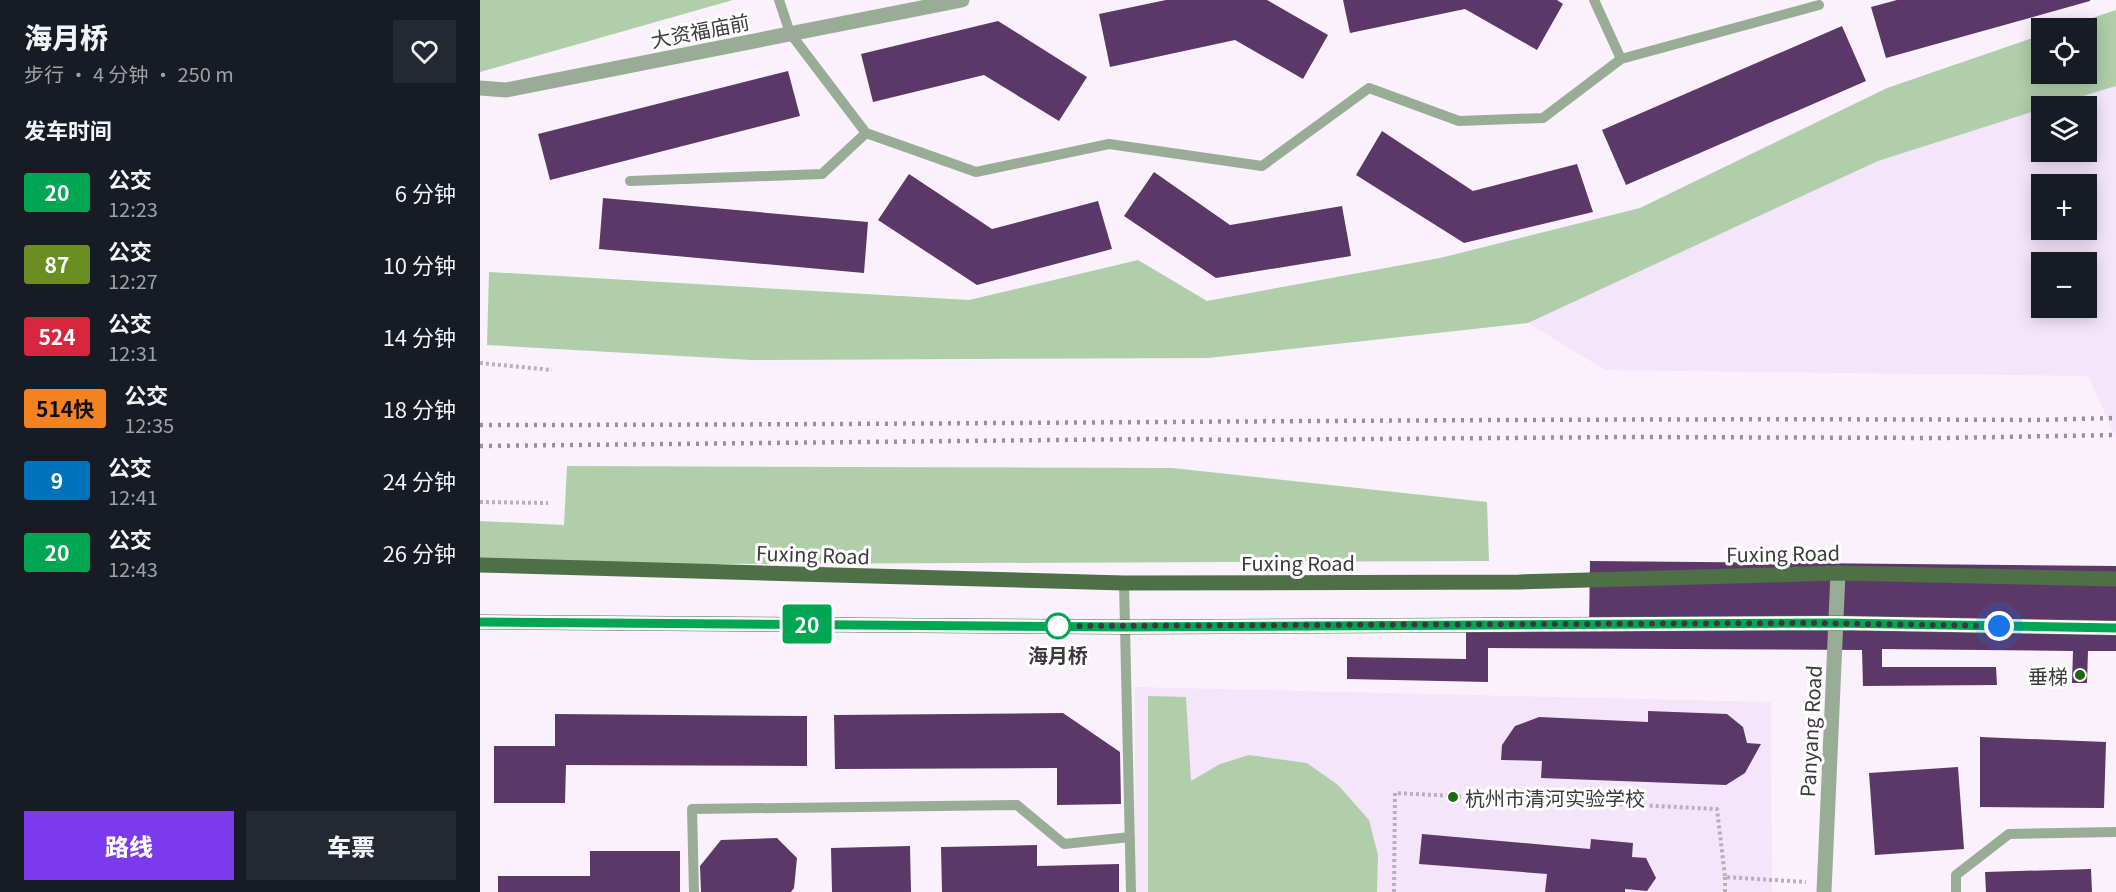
<!DOCTYPE html>
<html lang="zh">
<meta charset="utf-8">
<style>
:root{--surface:#171b24;--page:#242831;--text:#f1f3f6;--muted:#9ea1a6;--accent:#7c3aed}
body{margin:0;font-family:Georgia,"Noto Sans SC",serif;background:var(--page);color:var(--text);height:100vh;display:flex;flex-direction:column;font-size:22px;white-space:nowrap}
*{box-sizing:border-box;margin:0}
p{font-size:20px;color:var(--muted)}
.icon{flex:none;width:33px;height:33px;fill:none;stroke:currentColor;stroke-width:2;stroke-linecap:round;stroke-linejoin:round}
.map{position:relative;flex:1;overflow:hidden}
.sheet{display:flex;flex-direction:column;background:var(--surface);width:480px}
.sheet>*{flex:none}
.badge{padding:0 12px;border-radius:4px;font-size:21px;line-height:39px}
.controls{position:absolute;left:1551px;top:18px;display:grid;gap:12px}
.controls a{display:grid;place-items:center;width:66px;height:66px;border-radius:0px;background:var(--surface);box-shadow:0 3px 15px #0003;font-size:30px}
.you{position:absolute;width:30px;height:30px;margin:-15px;border:4px solid #fff;border-radius:50%;background:#1a73e8;box-shadow:0 0 0 9px #1a73e833}
.map>.badge{position:absolute;translate:-50% -50%;box-shadow:0 0 0 3px #fff}
h2{padding:0 24px;font-size:22px;line-height:54px}
.round{display:grid;place-items:center;flex:none;width:63px;height:63px;border-radius:0px;background:var(--page)}
.headline{display:flex;align-items:center;justify-content:space-between;height:102px;padding:0 24px}
h1{font-size:28px;font-weight:800;line-height:45px}
.button{display:flex;gap:12px;margin-top:auto;padding:12px 24px}
.button a{flex:1;height:69px;border-radius:0px;background:var(--accent);color:#fff;font-size:24px;font-weight:800;line-height:69px;text-align:center}
.button a+a{background:var(--page);color:var(--text)}
ul{padding:0;list-style:none}
li{display:flex;align-items:center;gap:18px;height:72px;padding:0 24px}
li div{flex:1}
li b{display:block;font-size:22px}
li em{font-style:normal}
li .badge{min-width:66px;font-weight:700;text-align:center}
main{display:flex;flex:1;min-height:0}
.map>svg:first-child{display:block}
</style>
<main>
<section class="sheet">
<div class="headline"><div><h1>海月桥</h1><p>步行 · 4 分钟 · 250 m</p></div><a class="round"><svg class="icon" aria-label="heart" viewBox="0 0 24 24"><path d="M12 20l-8-8c-3-5 5-10 8-4 3-6 11-1 8 4z"/></svg></a></div>
<h2>发车时间</h2>
<ul>
<li><span class="badge" style="background:#00a651;color:#fff">20</span><div><b>公交</b><p>12:23</p></div><em>6 分钟</em></li>
<li><span class="badge" style="background:#6b8e23;color:#fff">87</span><div><b>公交</b><p>12:27</p></div><em>10 分钟</em></li>
<li><span class="badge" style="background:#d7263d;color:#fff">524</span><div><b>公交</b><p>12:31</p></div><em>14 分钟</em></li>
<li><span class="badge" style="background:#f58220;color:#111">514快</span><div><b>公交</b><p>12:35</p></div><em>18 分钟</em></li>
<li><span class="badge" style="background:#0072bc;color:#fff">9</span><div><b>公交</b><p>12:41</p></div><em>24 分钟</em></li>
<li><span class="badge" style="background:#00a651;color:#fff">20</span><div><b>公交</b><p>12:43</p></div><em>26 分钟</em></li>
</ul>
<div class="button"><a>路线</a><a>车票</a></div>
</section>
<div class="map">
<svg width="1636" height="892" viewBox="0 0 1636 892">
<rect width="100%" height="100%" fill="#faf1fd"/>
<path fill="#f4e5fb" fill-rule="evenodd" d="M1636 86V438L1608 376 1125 370 1048 323 1398 161 1561 109 1562 152H1606V106H1570ZM1562 184H1606V230H1562ZM1562 262H1606V308H1562Z
M655 687 1291 702 1292 892H655Z"/>
<path fill="#b0ceaa" d="M0 0H253L0 72Z
M1636 10V86L1570 106H1562L1561 109 1398 161 1048 323 728 358 271 360 7 345 9 272 489 300 658 260 727 301 960 258 1160 208 1407 88 1561 35 1562 74H1606V28H1582Z
M87 466 692 468 1007 502 1009 561 0 565V521L84 525Z
M668 696 706 697 711 781 740 764 769 755 827 763 858 785 889 820 898 855 897 892H668Z"/>
<path fill="#5b3868" d="M686 0H787L848 35 823 79 755 40 630 67 619 14Z
M863 0H1077L1083 4 1057 50 985 9 870 33Z
M1417 0H1610V1L1406 58 1391 7Z
M518 21 607 77 579 121 504 75 393 102 381 54Z
M1362 26 1386 81 1146 185 1122 130Z
M308 71 320 116 70 180 58 134Z
M902 131 993 191 1097 164 1113 212 984 243 876 175Z
M674 172 750 225 862 206 871 256 736 278 644 216Z
M429 174 512 229 618 201 632 249 497 285 398 220Z
M123 198 388 222 384 273 119 249Z
M1110 561 1636 566V651H1608L1607 683H1592L1593 651 1402 649V667H1516L1517 685 1383 686 1382 650 1008 648V682L867 679V657L986 659V632L1109 631Z
M1168 711 1247 714 1263 727 1267 743 1281 744 1265 773 1246 785 1061 778 1062 761 1021 760 1022 745 1035 726 1059 717 1168 722Z
M583 713 640 752 641 804 577 805V768L355 769 354 715Z
M75 714 327 716V766L86 765 85 803H14V746H75Z
M1500 737 1626 742 1624 808 1500 807Z
M1478 767 1484 849 1395 855 1389 773Z
M942 834 1110 849 1111 839 1153 843 1152 857 1166 858 1176 878 1167 891 1145 889V892H1065L1067 874 939 864Z
M297 838 317 858 314 888 311 892H221L220 866 241 840Z
M557 845V866L639 864V892H462L461 847Z
M430 846 431 892H352L351 848Z
M110 851H200V892H18V876H110Z
M1611 869 1612 892H1506L1505 872Z"/>
<g fill="none" stroke-linecap="round" stroke-linejoin="round">
<path stroke="#b7b0b9" stroke-width="4" stroke-dasharray="3 3" stroke-linecap="butt" d="M0 363 72 370
M0 502 68 503
M914 892 915 793 1237 809 1245 877 1326 882
M1245 892V877"/>
<path stroke="#99ac95" stroke-width="10" d="M299 0 310 33 386 133 496 172 629 144 782 166 889 88 979 121 1063 118 1141 59 1339 5
M1114 0 1141 59
M150 181 342 174 386 133
M644 583 651 892
M214 892 212 809 537 805 584 844 650 837
M1476 892V875L1529 834 1636 832"/>
<path stroke="#99ac95" stroke-width="15" d="M0 88 26 90 482 0
M1344 892 1358 573"/>
<path stroke="#4d7047" stroke-width="15" d="M0 565 644 583 1039 582 1358 573 1636 579
M0 622 645 627 1356 623 1636 628"/>
<path stroke="#979099" stroke-width="4.5" stroke-dasharray="3 6" stroke-linecap="butt" d="M0 425C518 425 1036 417 1554 420L1636 418
M0 446 669 439 761 440 1150 437 1462 438 1636 435"/>
</g>
<g fill="none" stroke-linecap="round" stroke-linejoin="round">
<defs>
<path id="line" d="M0 622 645 627 1356 623 1636 628"/>
</defs>
<use href="#line" stroke="#fff" stroke-width="14"/>
<use href="#line" stroke="#00a651" stroke-width="9"/>
<path stroke="#3c383e" stroke-width="6" stroke-dasharray="0 10.8" d="M578 626 1332 623 1519 626"/>
</g>
<circle fill="#fff" stroke="#00a651" stroke-width="3" cx="578" cy="626" r="12"/>
<g fill="#1d6b0c" stroke="#fff" stroke-width="2">
<circle cx="1600" cy="675" r="6"/>
<circle cx="973" cy="797" r="6"/>
</g>
<g text-anchor="middle" dominant-baseline="central" stroke-width="6" stroke-linejoin="round" paint-order="stroke">
<g font-size="20" fill="#3c383e" stroke="#fff">
<text transform="translate(220 30) rotate(-11)">大资福庙前</text>
<text transform="translate(1303 553) rotate(-1)">Fuxing Road</text>
<text transform="translate(333 554) rotate(2)">Fuxing Road</text>
<text x="818" y="562">Fuxing Road</text>
<text transform="translate(1330 731) rotate(-87)">Panyang Road</text>
</g>
<g font-size="20" font-weight="bold" fill="#3c383e" stroke="#fff">
<text x="578" y="654">海月桥</text>
</g>
<g font-size="20" fill="#3c383e" stroke="#fff" text-anchor="end">
<text x="1588" y="675">垂梯</text>
<text x="985" y="797" text-anchor="start">杭州市清河实验学校</text>
</g>
</g>
</svg>
<div class="controls">
<a><svg class="icon" aria-label="locate" viewBox="0 0 24 24"><circle cx="12" cy="12" r="6"/><path d="M12 2v4M12 18v4M2 12h4M18 12h4"/></svg></a>
<a><svg class="icon" aria-label="layers" viewBox="0 0 24 24"><path d="M12 4l9 5-9 5-9-5zM3 14l9 5 9-5"/></svg></a>
<a>+</a>
<a>−</a>
</div>
<div class="you" style="left:1519px;top:626px"></div>
<b class="badge" style="left:327px;top:624px;background:#00a651;color:#fff">20</b>
</div>
</main>
